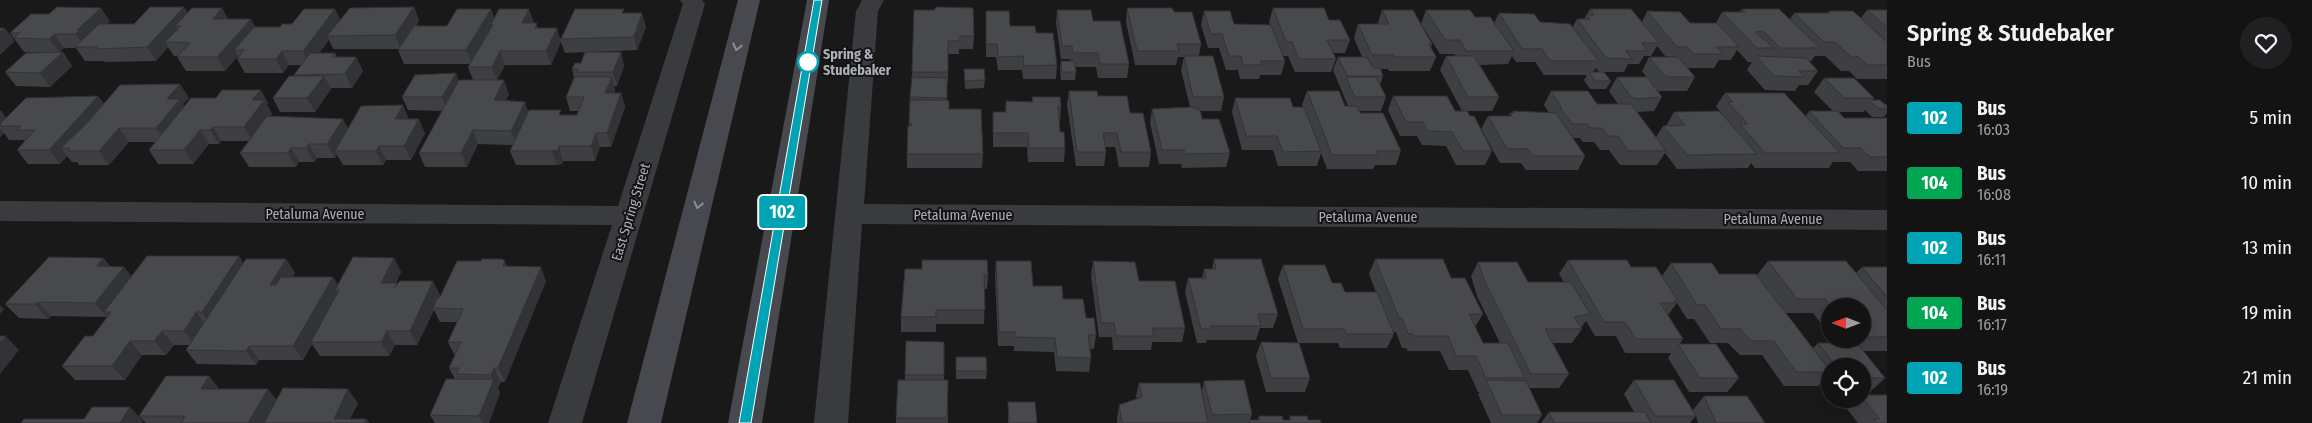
<!DOCTYPE html>
<style>
:root{--surface:#131314;--page:#202022;--text:#f1f3f6;--muted:#9d9ea0;--line:#323234}
body{margin:0;font-family:"Fira Sans Condensed",sans-serif;background:var(--page);color:var(--text);height:100vh;display:flex;flex-direction:column;font-size:19px;white-space:nowrap}
*{box-sizing:border-box;margin:0}
p{font-size:16px;color:var(--muted)}
.icon{flex:none;width:28px;height:28px;fill:none;stroke:currentColor;stroke-width:2;stroke-linecap:round;stroke-linejoin:round}
.map{position:relative;flex:1;overflow:hidden}
.panel{display:flex;flex-direction:column;background:var(--surface);width:425px}
.panel>*{flex:none}
.badge{padding:0 10px;border-radius:4px;font-size:18px;line-height:32px}
.needle{width:32px;rotate:270deg}
.buttons{position:absolute;left:1821px;top:298px;display:grid;gap:10px}
.buttons a{display:grid;place-items:center;width:50px;height:50px;border-radius:50%;background:var(--surface);box-shadow:0 5px 20px #0002,0 0 0 1px var(--line);font-size:25px}
.map>.badge{position:absolute;translate:-50% -50%;box-shadow:0 0 0 2px #fff}
.round{display:grid;place-items:center;flex:none;width:52px;height:52px;border-radius:26px;background:var(--page)}
.head{display:flex;align-items:center;justify-content:space-between;height:85px;padding:0 20px}
h1{font-size:24px;font-weight:600;line-height:38px}
ul{padding:0;list-style:none}
li{display:flex;align-items:center;gap:15px;height:65px;padding:0 20px}
li div{flex:1}
li b{display:block;font-size:19px}
li em{font-style:normal}
li .badge{min-width:55px;font-weight:700;text-align:center}
main{display:flex;flex:1;min-height:0}
.map>svg:first-child{display:block}
</style>
<main>
<div class="map">
<svg width="1887" height="423" viewBox="0 0 1887 423">
<rect width="100%" height="100%" fill="#19191a"/>
<g fill="none" stroke-linecap="round" stroke-linejoin="round">
<path fill="#3a3b3f" fill-rule="evenodd" d="M680 0H702L705 4 582 423H548L612 225 0 221V201L618 206 683 4Z
M862 0H884L878 11 864 204 1887 210V230L862 224 848 423H814L856 11Z"/>
<path fill="#48494f" fill-rule="evenodd" d="M738 0H760L661 423H627Z
M807 0H829L762 423H728Z"/>
</g>
<path fill="#3e3f42" fill-rule="evenodd" d="M184 7 187 12 222 8 228 19 255 27H280L292 24 340 20 414 7 419 20 416 26H447L491 9 494 18 529 9 533 23 539 28 561 39 624 13 646 27 637 50 590 52H621L624 66 617 86H614L615 91 614 93H621L625 107 611 147H600L595 161H563L562 164 557 165H516L510 151 513 145 478 144 467 167H425L419 153 442 111 408 110 402 97 459 81 509 94 506 100 525 102 528 112 562 115H577L578 111H570L566 97 574 77 572 69 581 63 585 52 565 53 561 42 551 65H505L497 80H473L468 67 470 64H404L398 50 399 49H333L329 40 319 53H335L337 57H356L363 71 352 88H330L331 89 315 112H280L273 98 295 76 294 75 301 65H289L283 73H245L237 59 238 57V56L225 71H186L177 57 178 56H174L168 47 156 61 105 62 104 61H85L76 48H64L59 52H63L72 66 50 87 16 86 5 72 58 52H24L10 33 110 21 107 24H134Z
M1127 8 1174 12 1201 44 1199 56 1224 97 1221 111H1200L1202 119 1230 153 1226 167 1182 168 1181 164H1159L1150 123 1152 109 1190 107 1181 70 1184 57H1178L1176 65H1135L1126 22Z
M1273 8 1329 20 1350 40 1345 53H1333L1336 59 1331 72H1295L1288 56H1283L1285 61 1281 75H1260L1259 79H1240L1238 70H1226L1219 48H1208L1201 25 1204 11 1234 24 1270 25 1269 22Z
M1590 9 1642 22 1647 11 1690 23H1716L1722 12H1740L1742 9 1790 19 1794 13H1827L1829 11 1861 18 1867 10H1887V79H1857L1849 71H1841L1825 56H1815L1810 62H1809L1818 71 1808 85H1799L1795 91 1765 90 1747 70 1752 62H1748L1737 50 1731 60H1719L1714 68H1688L1695 77 1687 91H1657L1642 71 1649 57H1666L1657 46 1651 56H1644L1639 64H1628L1624 72H1599L1596 68 1593 72 1611 81 1606 89H1590L1584 80 1587 75H1544L1535 62H1516L1512 56 1508 64 1479 65 1499 97 1492 111H1462L1440 70 1446 56H1456L1454 54H1440L1421 24 1426 10 1475 17 1494 23 1499 13 1540 22 1572 28 1577 19H1584Z
M914 10 974 36 973 49H959V54H948V85H947V100L949 109 983 154 982 168H907V154L909 126 910 97 912 77Z
M1057 10 1093 21 1129 64 1127 78H1098L1096 67H1075L1076 72 1075 80H1061L1060 69 1061 61H1071L1070 59H1061L1056 23Z
M1382 10 1432 44 1431 48 1436 57 1430 71H1389L1388 69H1380L1383 76 1380 85 1386 97 1381 111H1359L1360 113 1401 151 1396 165H1375L1373 169H1327L1321 153 1317 166H1278L1273 150H1242L1232 112 1235 98 1293 107H1303L1302 105 1307 91 1345 106H1348L1333 70 1338 57H1362L1354 38 1358 24H1378V23Z
M986 11 1010 26 1036 33 1057 65 1056 79H1023L1022 70H998L996 57H986Z
M964 69 985 80 984 88 965 89Z
M1617 77 1662 97 1654 111 1637 112 1656 137 1663 126H1666L1674 112 1721 114V113L1716 106 1725 93 1806 116 1809 111H1833L1814 92 1824 78 1874 98 1873 100 1886 105 1887 103V113L1884 117H1872L1865 110 1864 112H1839L1844 118H1886L1887 117V171H1858L1850 162H1833L1829 168H1755L1751 163 1748 168 1677 169 1665 153 1657 165H1620L1609 150H1600L1594 142H1583L1580 138H1573L1585 156 1578 170H1526L1521 163H1500L1481 129 1488 116H1509L1510 113H1512L1513 111 1549 113 1544 105 1551 91 1597 104H1618L1609 91Z
M1069 91 1098 96 1130 113 1151 152 1149 167H1119L1115 147H1105L1106 152 1104 166H1076L1067 105Z
M98 96 104 104 189 98 183 104 185 107 268 103 267 105 272 114 270 116 348 128 409 119 425 133 411 160H386L383 165H343L337 155 335 158H317L314 162H299L296 167H249L240 153 249 141H221L219 144H209L193 164H158L149 150 156 142H129L109 165H79L77 162H72L67 156 60 164H28L17 150 25 141 24 140H9L4 133 0 137V111H1L6 118Z
M1393 96 1455 111 1492 151 1485 165H1456L1446 146 1422 145 1417 136H1400L1388 110Z
M1032 97 1061 107 1060 121V132L1065 148 1064 162H1028L1027 147H993V112H1005L1006 101 1032 102Z
M103 258 110 266 132 276 243 263 286 259 295 273 293 277H333L338 285 394 258 401 272 396 283 397 284 440 295 439 297 507 266 546 281 505 382H501L498 388 500 393 489 423H435L430 415 455 379 449 368 455 356 448 342 457 322H440L434 310 417 345H395L389 356H320L312 344 303 360H259L256 365 197 364 186 350 190 345H174L166 355H142L125 380H75L62 366 93 336 107 317 51 316 48 319 19 318 5 304Z
M1214 259 1278 314 1273 328H1260L1256 340H1207L1206 343H1197L1185 292 1188 278H1202L1204 269H1212Z
M1375 259 1451 278 1483 314 1475 327 1483 343H1500L1477 296 1471 276 1478 262 1528 282H1564L1559 274 1568 260 1631 267 1662 276 1671 263 1719 274 1757 275 1768 261 1856 273 1862 267H1887V351H1863L1885 378 1870 392H1862V366H1830V391L1823 381 1818 386H1784L1762 355H1740L1728 343H1710L1694 319H1687L1677 303 1668 315 1683 339 1680 344 1739 378 1727 392H1689L1668 358 1671 353H1625L1616 336H1595L1586 321 1581 328 1582 329 1572 343H1553L1569 374 1559 388H1529L1542 415 1537 423H1491L1478 394 1480 392H1478L1468 370H1449L1440 351H1408L1406 348H1402L1396 332H1393L1394 334 1387 348H1340L1338 343H1299L1310 378 1305 392H1266L1256 356 1261 342 1298 343 1278 279 1283 265 1332 283 1345 292H1376L1369 274ZM1830 306H1862V339H1833L1836 343H1818L1813 348 1786 313H1813L1830 335Z
M996 261 1033 286 1063 299 1086 318 1096 335 1094 349H1090L1091 358 1089 372 1056 371 1054 352 1014 351V346H998L995 275Z
M1093 261 1139 281 1185 328 1182 342H1152L1151 350H1113L1112 337H1099L1091 276Z
M905 269 988 275 987 289H985L984 324H936V332H901V317Z
M944 342V380H948V423H896V418L905 380V375Z
M956 357 987 371 986 379H956Z
M209 376 219 389H268L277 401 358 403 350 419H366L369 423H146L139 416Z
M1634 380 1693 410 1704 396 1765 423H1698L1696 416 1690 423H1541L1549 412H1634L1624 394Z
M1204 381 1252 414 1250 420H1257L1259 416 1283 420H1289L1290 416 1321 423H1117V419L1119 405 1137 399 1136 396 1139 383 1202 391Z
M1862 395 1887 423H1858L1847 409 1858 399H1862Z
M1008 402 1037 423H1008Z"/>
<path fill="#323336" d="M184 7 192 21 181 26H175L180 34 165 42 168 47 156 61 147 47Z
M414 7 419 20 401 49 395 35Z
M101 8 110 21 88 42 84 47 76 34 77 30Z
M222 8 230 22 213 19Z
M335 9 342 23 327 36 329 40 310 65 303 51Z
M491 9 496 23 491 25 492 29 472 64 466 50Z
M529 9 534 23 527 37 522 23Z
M642 13 646 27 637 50 634 37Z
M251 19 258 32 234 50 238 56 225 71 217 57Z
M5 28 15 41 0 55V32Z
M557 28 561 42 551 65 546 51Z
M54 34 64 48 59 52 49 39Z
M282 51 289 65 283 73 276 59Z
M500 51 505 65 497 80 492 67Z
M63 52 72 66 50 87 40 73Z
M621 52 624 66 617 86 613 72Z
M356 57 363 71 352 88 345 74Z
M456 73 461 87 448 111 442 97Z
M324 76 331 89 315 112 307 98Z
M612 77 615 91 609 107 605 93Z
M504 80 509 94 499 114 494 100Z
M180 84 189 98 183 104 189 113 166 142 156 128 167 99Z
M261 90 268 103 267 105 272 114 253 141 244 127 252 100Z
M621 93 625 107 611 147 607 133Z
M98 96 108 110 70 148H61L67 156 60 164 49 150Z
M525 102 529 116 516 145 511 131Z
M403 105 409 119H395Z
M1 111 12 125 0 126V112Z
M343 119 351 133 335 151 337 155 335 158 327 144Z
M419 119 425 133 411 160 404 146Z
M213 127 221 141 219 144 210 130Z
M0 128 4 133 0 137Z
M119 128 129 142 109 165 99 151Z
M200 130 209 144 193 164 184 150Z
M473 130 478 144 467 167 461 153Z
M596 133 600 147 595 161 591 146Z
M309 144 317 158 314 162 306 148Z
M379 146 386 160 383 165 376 151Z
M559 146 563 161 562 164 557 165 552 151Z
M291 148 299 162 296 167 288 153Z
M239 256 248 271 212 326 202 312Z
M103 258 115 272 97 266Z
M394 258 401 272 388 297 381 283Z
M286 259 295 273 279 299 270 285Z
M505 261 511 275 503 266Z
M124 267 136 281 104 312 108 316 107 317 95 303Z
M541 267 546 281 505 382 498 368Z
M333 277 341 292 339 290H335L339 296 311 342 312 344 303 360 293 346Z
M433 281 440 295 434 308H433L434 310 417 345 410 331Z
M38 302 51 316 48 319 35 304Z
M0 305 4 309 0 314Z
M196 312 207 326 195 345 184 331Z
M162 331 174 345 166 355 154 341Z
M387 331 395 345 389 356 381 342Z
M6 336 19 350 0 374V343Z
M130 341 142 355 125 380 112 366Z
M249 346 259 360 256 365 246 351Z
M494 368 501 382 498 388 500 393 489 423H483L479 416 493 380 491 375Z
M209 376 220 390 201 389Z
M268 389 278 403 267 423H248Z
M348 389 358 403 348 423 334 419Z
M130 407 143 421 142 423H120Z
M366 419 369 423H364Z"/>
<path fill="#48494d" stroke="#323336" d="M57 7 101 8 77 30H80L76 34H54L49 39 14 38 20 33H10L31 14H49Z
M150 7H184L147 47 96 49 97 47H75L99 24H134Z
M414 7 395 35 327 36 350 8Z
M937 7 973 8 974 36H960V41H948V72H912L914 10H934Z
M192 8H222L213 19H251L217 57H177L190 43 165 42 181 26H175Z
M1127 8H1172L1174 12H1192L1201 44H1177L1179 51H1137Z
M1273 8H1324L1329 20H1340L1350 40H1327L1336 59H1299L1292 42H1286Z
M304 9H335L303 51H282L276 59H237L244 50H234L254 27H280L282 24H292Z
M457 9H491L466 50H398L414 26H447Z
M499 9H529L522 23H537L535 28H557L546 51H500L492 67H468L493 25H491Z
M575 9H624L622 13H642L634 37 561 39Z
M1590 9H1631L1659 43H1642L1647 51H1626L1632 59 1606 58 1577 19H1590L1586 15H1594Z
M1742 9H1779L1820 48H1780L1763 31 1755 32 1774 48H1757L1722 12H1745Z
M1057 10H1091L1093 21H1120L1129 64H1100L1098 53H1073L1072 46H1062Z
M1382 10H1413L1432 44H1429L1436 57H1394L1393 55H1372L1358 24H1389Z
M1426 10H1470L1475 17H1490L1514 51H1466L1460 40H1445Z
M1867 10H1887V27Z
M986 11H1009L1010 26H1035L1036 33H1053L1057 65 1024 66 1023 56 998 57 997 44H986Z
M1204 11H1230L1234 24 1271 25 1285 61H1261L1262 65H1243L1241 56H1229L1222 34H1211Z
M1647 11 1680 12 1690 23H1717L1739 47H1716L1723 54H1694L1687 47H1677Z
M1829 11H1853L1887 42V65H1867L1859 57H1851L1835 42H1824L1794 13H1831Z
M1499 13 1534 14 1540 22 1570 24 1599 61H1550L1542 49H1522Z
M0 28H5L0 32Z
M63 52 40 73 5 72 26 53Z
M585 52H621L613 72H577L578 69H572L575 63H581Z
M310 53H335L332 57H356L345 74 294 75Z
M1184 56H1213L1224 97H1193Z
M1446 56H1474L1499 97H1468Z
M1756 56 1806 58 1818 71H1799L1804 77 1774 76Z
M1338 57H1367L1373 68H1380L1383 76H1347Z
M1649 57H1678L1695 77H1666Z
M1061 61H1074L1076 72H1062Z
M964 69H984L985 80 965 81Z
M1589 72H1604L1611 81H1595Z
M456 73 442 97H402L415 75Z
M289 76H324L307 98H273Z
M575 77H612L605 93H621L607 133H596L591 146H559L558 150 552 151H510L529 110H561L559 115H577L584 97H566Z
M912 77 947 78V98L910 97Z
M1346 77H1376L1386 97H1355Z
M1617 77H1647L1662 97 1637 99 1631 97Z
M1824 78H1854L1874 98H1844Z
M459 80H504L494 100 525 102 511 131 473 130 461 153H419Z
M180 84 167 99H180L156 128H119L99 151H68L70 148H61L89 121 120 85Z
M222 90H261L252 100H264L244 127H213L210 130H200L184 150H149L191 98H216Z
M1069 91H1097L1098 96H1127L1130 113H1143L1151 152H1121L1117 133H1103L1106 152H1077Z
M1307 91H1339L1345 106H1357L1360 113H1383L1401 151H1376L1378 155H1332Z
M1551 91H1588L1597 104H1631L1666 151H1628L1618 136H1608L1602 128H1590L1588 124H1572L1560 108H1562Z
M1725 93H1784L1840 153H1765L1740 124H1748L1728 102H1733Z
M98 96 49 150H17L35 130H16L21 126H0V124L26 98Z
M1393 96H1447L1455 111H1467L1470 116H1474L1492 151H1463L1452 132 1428 131 1423 122H1406Z
M1032 97H1060L1061 107H1058L1060 132H1064L1065 148H1029L1028 133H993V112H1006V101L1033 102Z
M1235 98H1290L1293 107H1304L1321 151 1283 152 1277 136H1246Z
M910 100H947L949 101V109H981L983 154H907L908 126H911L912 124H909Z
M1873 100H1880L1887 106V109H1879L1871 102Z
M403 105 395 119H419L404 146H379L376 151H335L361 106Z
M1194 107 1195 109H1200L1202 119H1219L1230 153 1185 154 1184 150H1162L1152 109Z
M1513 111 1556 113 1585 156H1533L1528 149H1507L1488 116H1512L1510 113H1515Z
M1719 111 1757 154 1687 155 1663 126 1685 125 1674 112Z
M1809 111H1838L1844 118H1887V157H1870L1861 148H1843Z
M267 116 343 119 327 144H309L306 148H291L288 153H240Z
M147 256H239L202 312H196L184 331H162L154 341H130L112 366H62L85 336H93L111 312H104Z
M49 257 103 258 97 266 124 267 95 303 38 302 35 304H5Z
M353 257 394 258 381 283H397L394 288 400 281H433L410 331H387L381 342H311L339 290H335Z
M246 259H286L270 285H276L281 277H333L293 346H249L246 351 186 350Z
M482 259H502L505 261 503 266 541 267 498 368H494L491 375 456 374 459 368H449L461 342H448L463 309 433 308 438 297H440L457 261H481Z
M1214 259H1261L1278 314H1258L1261 326H1210V329H1201L1188 278H1206L1204 269H1216Z
M1375 259H1443L1451 278H1465L1483 314H1469L1483 343H1508L1525 378H1486L1476 356H1456L1448 336H1414L1413 334H1408L1402 318H1399Z
M922 260H987L988 275H984L985 310H936V317H901L905 269H922Z
M1568 260H1627L1631 267H1656L1678 301H1674L1675 303H1660L1683 339H1636L1625 322H1604Z
M996 261H1031L1033 286H1062L1063 299H1083L1086 318H1094L1096 335H1088L1091 358 1057 357 1055 338 1015 337V332H999Z
M1093 261 1135 262 1139 281H1175L1185 328H1152L1154 336H1116L1114 323H1101Z
M1768 261H1846L1887 310V337H1862V306H1831L1825 299H1797Z
M1478 262H1517L1528 282H1571L1590 314 1574 317 1582 329H1545L1569 374H1531L1485 282Z
M1671 263H1712L1719 274H1756L1830 371V372H1796L1774 341H1752L1740 329H1721L1705 305H1697Z
M1283 265H1325L1332 283H1341L1345 292H1377L1394 334H1346L1344 329H1303Z
M1862 267H1887V297Z
M0 336H6L0 343Z
M906 341 944 342V375H905Z
M1261 342 1299 343 1310 378H1271Z
M1818 343H1857L1885 378H1862V366H1836Z
M1678 344H1716L1739 378H1700Z
M956 357H986L987 371H956Z
M166 376H209L201 389H268L248 423H181L185 416H139Z
M446 379H494L479 416 430 415Z
M898 380H948L947 418H896Z
M1244 380 1252 414 1212 415 1204 381Z
M1486 380 1526 381 1542 415H1502Z
M1634 380H1674L1696 416H1655Z
M1139 383H1200L1208 423H1122L1119 405 1142 397Z
M283 388 348 389 334 419H366L364 423H264Z
M1862 395H1887V423H1877L1874 419H1880L1862 397Z
M1704 396H1747L1765 423H1716Z
M1008 402H1035L1037 423H1009Z
M92 407H130L120 423H21L24 419H84Z
M1549 412H1645L1651 423H1554Z
M1259 416H1282L1283 420H1291L1290 416H1307L1308 420H1320L1321 423H1250L1249 420H1260Z"/>
<defs><path id="oneway-chevron" d="M-2-3.5L2.5 0L-2 3.5" fill="none" stroke-width="1.6" stroke-linecap="round" stroke-linejoin="round" transform="scale(1.25)"/></defs>
<g stroke="#898c94">
<use href="#oneway-chevron" transform="translate(737 47) rotate(104)"/>
<use href="#oneway-chevron" transform="translate(698 205) rotate(104)"/>
</g>
<path fill="#00a3b4" stroke="#fff" d="M814 0H822L751 423H739Z"/>
<circle fill="#fff" stroke="#00a3b4" stroke-width="2.5" cx="808" cy="62" r="10"/>
<g text-anchor="middle" dominant-baseline="central" stroke-width="4" stroke-linejoin="round" paint-order="stroke">
<g font-size="14" font-weight="bold" fill="#acb0b9" stroke="#141315" text-anchor="start">
<text x="823" y="54">Spring &amp;<tspan x="823" dy="16">Studebaker</tspan></text>
</g>
<g font-size="14" fill="#acb0b9" stroke="#141315">
<text transform="translate(631 212) rotate(-73)">East Spring Street</text>
<text x="315" y="214">Petaluma Avenue</text>
<text x="963" y="215">Petaluma Avenue</text>
<text x="1368" y="217">Petaluma Avenue</text>
<text x="1773" y="219">Petaluma Avenue</text>
</g>
</g>
</svg>
<div class="buttons">
<a><svg class="needle" viewBox="-14 -14 28 28"><path d="M0-13l5 13h-10z" fill="#e53935"/><path d="M0 13l5-13h-10z" fill="#9d9ea0"/></svg></a>
<a><svg class="icon" aria-label="locate" viewBox="0 0 24 24"><circle cx="12" cy="12" r="6"/><path d="M12 2v4M12 18v4M2 12h4M18 12h4"/></svg></a>
</div>
<b class="badge" style="left:782px;top:212px;background:#00a3b4;color:#fff">102</b>
</div>
<section class="panel">
<div class="head"><div><h1>Spring &amp; Studebaker</h1><p>Bus</p></div><a class="round"><svg class="icon" aria-label="heart" viewBox="0 0 24 24"><path d="M12 20l-8-8c-3-5 5-10 8-4 3-6 11-1 8 4z"/></svg></a></div>
<ul>
<li><span class="badge" style="background:#00a3b4;color:#fff">102</span><div><b>Bus</b><p>16:03</p></div><em>5 min</em></li>
<li><span class="badge" style="background:#00a651;color:#fff">104</span><div><b>Bus</b><p>16:08</p></div><em>10 min</em></li>
<li><span class="badge" style="background:#00a3b4;color:#fff">102</span><div><b>Bus</b><p>16:11</p></div><em>13 min</em></li>
<li><span class="badge" style="background:#00a651;color:#fff">104</span><div><b>Bus</b><p>16:17</p></div><em>19 min</em></li>
<li><span class="badge" style="background:#00a3b4;color:#fff">102</span><div><b>Bus</b><p>16:19</p></div><em>21 min</em></li>
</ul>
</section>
</main>
